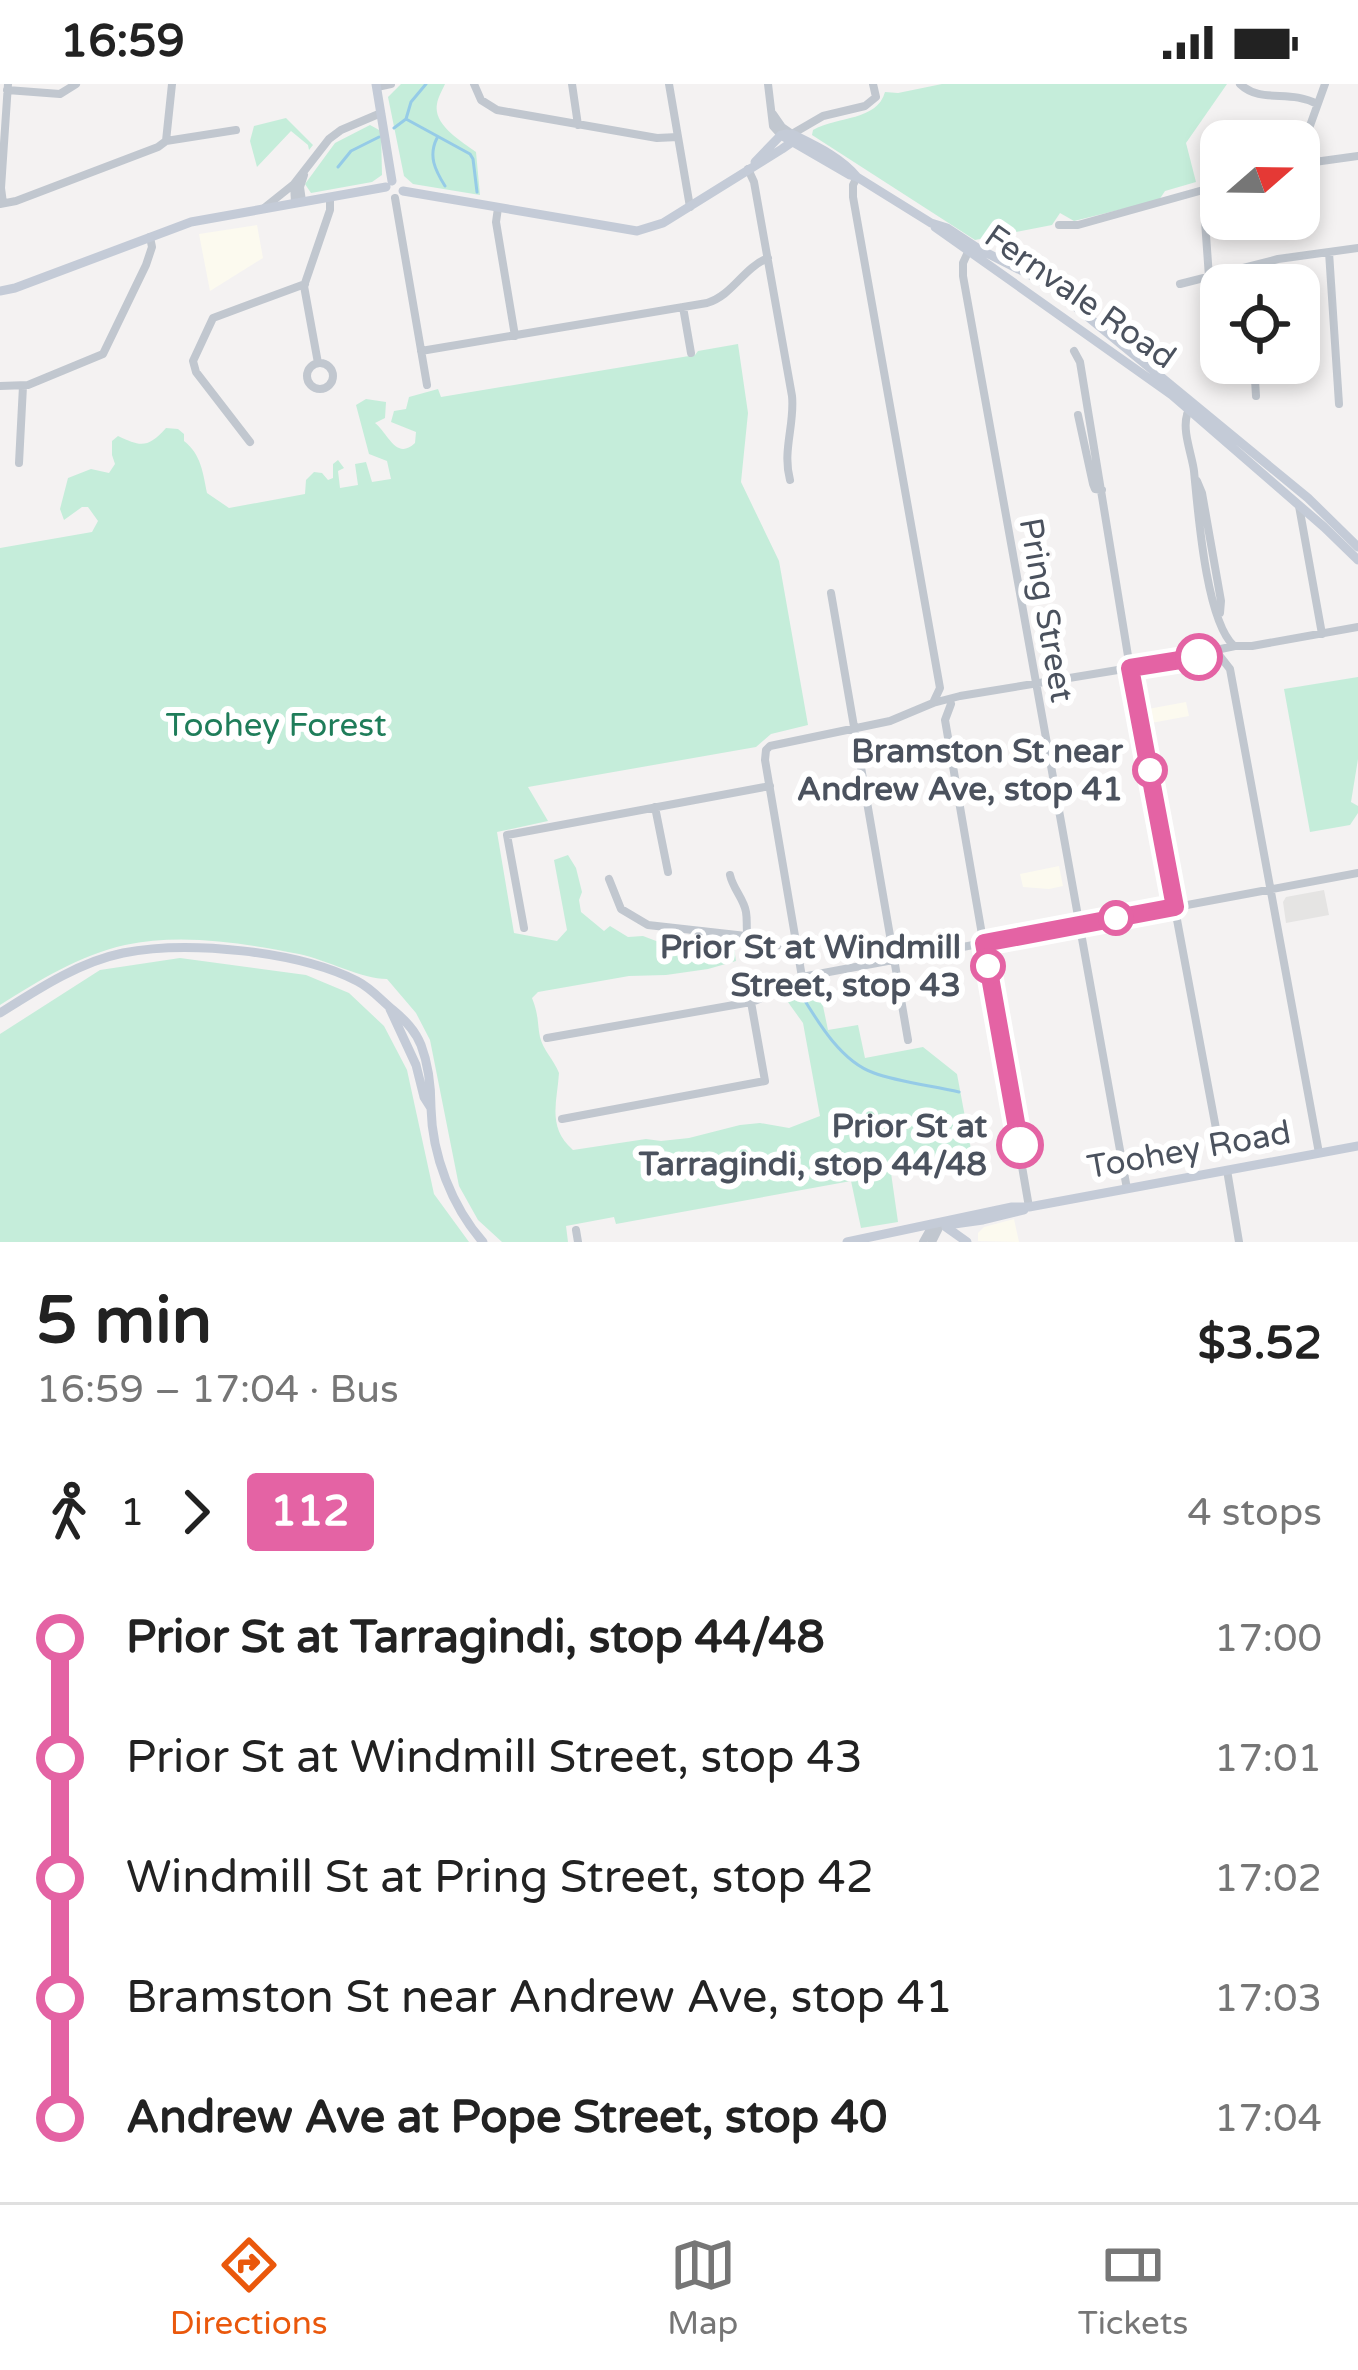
<!DOCTYPE html>
<meta charset="utf-8">
<style>
:root{--surface:#fff;--page:#f6f6f6;--text:#222;--muted:#767676;--line:#e0e0e0;--accent:#ea580c}
body{margin:0;font-family:"Varela Round",sans-serif;background:var(--page);color:var(--text);height:100vh;display:flex;flex-direction:column;font-size:45px;white-space:nowrap}
*{box-sizing:border-box;margin:0}
p{font-size:39px;color:var(--muted)}
.icon{flex:none;width:66px;height:66px;fill:none;stroke:currentColor;stroke-width:2;stroke-linecap:round;stroke-linejoin:round}
.map{position:relative;height:1158px;overflow:hidden}
.drawer{display:flex;flex-direction:column;background:var(--surface);flex:1}
.drawer>*{flex:none}
.badge{padding:0 24px;border-radius:9px;font-size:42px;line-height:78px}
.needle{width:78px;rotate:70deg}
.tools{position:absolute;left:1200px;top:36px;display:grid;gap:24px}
.tools a{display:grid;place-items:center;width:120px;height:120px;border-radius:24px;background:var(--surface);box-shadow:0 6px 18px #0003;font-size:60px}
.map>.badge{position:absolute;translate:-50% -50%;box-shadow:0 0 0 6px #fff}
.legs{display:flex;align-items:center;gap:18px;height:132px;padding:0 36px;font-size:39px}
.legs p{margin-inline-start:auto}
.head{display:flex;align-items:center;justify-content:space-between;height:204px;padding:0 36px}
h1{font-size:66px;font-weight:700;line-height:90px}
ul{padding:0 36px;list-style:none}
li{display:flex;align-items:center;gap:42px;height:120px;font-size:45px}
li i{display:grid;place-items:center;width:18px;height:100%;margin:0 15px;background:currentColor}
li i::after{content:'';width:30px;height:30px;margin:-15px;border:9px solid;border-radius:50%;background:var(--surface)}
li p{margin-inline-start:auto}
li:first-child i{background:linear-gradient(#0000 50%,currentColor 0)}
li:last-child i{background:linear-gradient(currentColor 50%,#0000 0)}
.status{display:flex;justify-content:space-between;align-items:center;height:84px;padding:0 60px;background:var(--surface);direction:ltr}
.status svg{height:33px;fill:currentColor}
.tab-bar{display:flex;justify-content:space-around;align-items:center;height:168px;border-top:3px solid var(--line);background:var(--surface);font-size:33px;color:var(--muted)}
.tab-bar a{display:grid;justify-items:center;gap:6px}
.tab-bar .selected{color:var(--accent)}
.map>svg:first-child{display:block}
</style>
<div class="status"><b>16:59</b><svg viewBox="0 0 49 12"><path d="M0 12V9h3v3zM5 12V6h3v6zM10 12V3h3v9zM15 12V0h3v12zM26 1h20v11H26zM47 4h2v5h-2z"/></svg></div>
<div class="map">
<svg width="1358" height="1158" viewBox="0 0 1358 1158">
<rect width="100%" height="100%" fill="#f4f2f2"/>
<path fill="#fcfaef" d="M257 141 263 174 210 207 199 150Z
M1186 618 1189 632 1151 639 1148 625Z
M1059 782 1063 802 1049 805 1023 803 1020 790Z
M1014 1135 1019 1158 978 1157V1149L984 1143Z"/>
<path fill="#e5e4e3" d="M1324 806 1329 831 1286 839 1283 818 1286 813Z"/>
<path fill="#c5edda" d="M401 0H445C442 7 438 13 437 20 433 41 461 57 476 68L480 111 413 100 404 92 388 13Z
M942 0H1227L1186 59 1196 98 1165 107 1159 116 1074 137 1060 129 1052 141 975 156 812 51 813 46C838 32 877 37 885 8L898 9Z
M286 34 313 61 309 66 308 61 291 47 257 83 250 57 254 42Z
M370 41 381 47 382 91 372 98 311 109 305 100 335 59Z
M738 260 748 329 741 398 779 477 808 641 771 650 756 663 528 703 548 737 497 748 514 849 557 857 567 846 554 776 568 771 576 784 582 808 579 816 581 828 604 847 610 842 628 853 643 852 664 860 686 861 708 853 733 857 736 877 708 885 666 891 629 892 538 908 532 914C539 932 537 937 540 953 543 966 554 976 559 989 557 1019 547 1043 573 1066L646 1055 661 1057 689 1054 740 1041 760 1039 789 1044 820 1032 803 939 785 914 803 901 818 898 828 946 858 941 865 974 923 963 957 990 973 1076 891 1089 898 1138 861 1144 851 1097 616 1140 614 1133 566 1142 568 1158H502L478 1136 459 1102 430 956 416 929 387 895C362 895 327 876 299 870 243 859 182 849 125 861 80 871 38 897 0 921V464L92 448 98 437 88 423H82L64 436 60 425 68 394 91 385 109 389 115 380 112 371V357L118 352C141 363 148 364 166 344L178 345 184 350V357C201 370 203 389 207 409L229 424 305 410 306 396 314 388 322 389 328 396 333 394V380L338 376 344 384 338 387 340 404 358 401 355 380 366 378 372 398 391 395 387 377 369 370 356 321 366 315 386 318 385 334 375 339C388 349 396 377 415 359L416 348 391 338 394 327 406 325 409 313 438 305 441 313 695 271 698 267Z
M1358 593V675L1351 718 1358 722V729L1350 741 1310 748 1284 605Z
M180 874 306 891 349 909 384 942 407 986 434 1110 469 1158H0V950L100 886Z"/>
<g fill="none" stroke-linecap="round" stroke-linejoin="round">
<path stroke="#95cbe7" stroke-width="3" d="M406 35 470 70 473 75 477 108
M394 44 406 35 411 18 426 0
M437 54C428 72 435 86 445 102
M338 83 351 67 379 53
M802 912C819 940 842 978 874 989 898 998 934 1002 959 1008"/>
<path stroke="#c1c7cf" stroke-width="8" d="M474 0 481 16 497 26 657 54 678 53
M572 0 578 41
M669 0 690 123
M768 0 773 42 781 51
M1240 0C1261 20 1290 5 1317 20
M377 3 391 0
M7 6 60 10 76 0
M773 30 782 43 792 50 823 32 865 22 876 13 873 0
M166 57 172 0
M1303 79 1302 64 1325 0
M1300 80 1358 72
M748 85 754 98 792 312C795 340 782 367 790 396
M857 93 853 101V113L940 604 933 619
M1205 105 1204 123 1209 193
M395 114 427 301
M302 117 300 103 304 91
M3 119 1 104 8 0
M295 119 294 100 329 55 341 46 381 29
M0 120 16 117 158 63 166 57 236 46
M264 124 294 100
M498 124 496 138 515 252
M1059 141H1078L1221 101
M968 168 963 179V192L1127 1105
M1329 168 1339 320
M1246 184 1248 201
M1180 200 1278 175 1358 164
M683 223 691 269
M421 267 707 219C733 211 743 184 768 174
M1074 267 1080 278 1130 584 1220 1066
M318 279 304 202 330 126V113
M1254 279 1256 312
M307 292a13 13 0 1 1 26 0a13 13 0 1 1-26 0Z
M0 302 28 301 103 270 146 181 152 163 150 153
M1192 323C1190 325 1187 328 1187 331 1182 347 1192 371 1194 387 1198 427 1206 537 1234 562
M1078 331 1093 400 1095 405 1102 406
M250 358 196 288 193 277 213 234 305 200
M19 379 23 302
M1197 397 1202 409 1221 517 1220 529
M1299 422 1322 550
M831 509 908 956
M1219 571 1230 585 1319 1069
M951 620 945 636 1029 1123
M655 723 668 788
M730 791C733 805 744 815 746 828 748 840 745 847 749 858L763 863 796 859
M609 795 621 825 648 841 746 852
M524 844 507 751 770 702
M802 893 765 676 766 666 770 662 890 637 933 619 960 612 1130 584 1235 562H1252L1358 543
M547 954 751 918C770 913 783 898 802 893L1358 789
M562 1035 765 997 751 918
M1227 1086 1239 1158
M576 1146 578 1158
M923 1158 932 1142
M932 1158 941 1140"/>
<path stroke="#c4cbd7" stroke-width="9" d="M376 0 392 97
M792 50C814 61 841 73 857 93
M781 51 850 91 857 93 931 139 947 144 979 165 1038 195 1059 209 1308 414 1358 463
M755 78 781 51 787 50
M403 107 637 147 663 139 782 65 792 58V50
M935 143 1172 311 1324 443 1358 476
M0 207 15 204 191 138 386 103
M390 925 416 981 424 1013 431 1024
M0 929C38 905 79 878 123 869 188 856 298 867 357 897 371 904 381 916 393 926 405 936 415 946 421 961 429 982 431 1002 431 1024 432 1071 452 1123 483 1158
M947 1141 983 1136 1024 1126
M946 1143 967 1158
M847 1158 1012 1123H1029L1358 1062"/>
</g>
<g fill="none" stroke-linecap="round" stroke-linejoin="round">
<defs>
<path id="line-1" d="M1020 1061 984 859 1175 823 1130 584 1199 573"/>
</defs>
<use href="#line-1" stroke="#fff" stroke-width="27"/>
<use href="#line-1" stroke="#e463a4" stroke-width="18"/>
</g>
<g fill="#fff" stroke="#e463a4" stroke-width="6">
<circle cx="1199" cy="573" r="21"/>
<circle cx="1150" cy="686" r="15"/>
<circle cx="1116" cy="834" r="15"/>
<circle cx="988" cy="882" r="15"/>
<circle cx="1020" cy="1061" r="21"/>
</g>
<g text-anchor="middle" dominant-baseline="central" stroke-width="12" stroke-linejoin="round" paint-order="stroke">
<g font-size="33" fill="#4b525e" stroke="#fff">
<text transform="translate(1080 213) rotate(35)">Fernvale Road</text>
<text transform="translate(1046 526) rotate(80)">Pring Street</text>
<text transform="translate(1189 1066) rotate(-10)">Toohey Road</text>
</g>
<g font-size="33" fill="#1f7d5a" stroke="#fff">
<text x="276" y="641">Toohey Forest</text>
</g>
<g font-size="33" font-weight="bold" fill="#4b525e" stroke="#fff" text-anchor="end">
<text x="1123" y="667">Bramston St near<tspan x="1123" dy="38">Andrew Ave, stop 41</tspan></text>
<text x="961" y="863">Prior St at Windmill<tspan x="961" dy="38">Street, stop 43</tspan></text>
<text x="987" y="1042">Prior St at<tspan x="987" dy="38">Tarragindi, stop 44/48</tspan></text>
</g>
</g>
</svg>
<div class="tools">
<a><svg class="needle" viewBox="-14 -14 28 28"><path d="M0-13l5 13h-10z" fill="#e53935"/><path d="M0 13l5-13h-10z" fill="#767676"/></svg></a>
<a><svg class="icon" aria-label="locate" viewBox="0 0 24 24"><circle cx="12" cy="12" r="6"/><path d="M12 2v4M12 18v4M2 12h4M18 12h4"/></svg></a>
</div>
</div>
<section class="drawer">
<div class="head"><div><h1>5 min</h1><p>16:59 – 17:04 · Bus</p></div><b>$3.52</b></div>
<div class="legs"><svg class="icon" aria-label="walk" viewBox="0 0 24 24"><circle cx="13" cy="4" r="2"/><path d="M13 8l-2 6 4 7M11 14l-3 7M7 12l3-4h3l4 4"/></svg>1<svg class="icon" aria-label="forward" viewBox="0 0 24 24"><path d="M9 5l7 7-7 7"/></svg><b class="badge" style="background:#e463a4;color:#fff">112</b><p>4 stops</p></div>
<ul>
<li><i style="color:#e463a4"></i><b>Prior St at Tarragindi, stop 44/48</b><p>17:00</p></li>
<li><i style="color:#e463a4"></i><span>Prior St at Windmill Street, stop 43</span><p>17:01</p></li>
<li><i style="color:#e463a4"></i><span>Windmill St at Pring Street, stop 42</span><p>17:02</p></li>
<li><i style="color:#e463a4"></i><span>Bramston St near Andrew Ave, stop 41</span><p>17:03</p></li>
<li><i style="color:#e463a4"></i><b>Andrew Ave at Pope Street, stop 40</b><p>17:04</p></li>
</ul>
</section>
<nav class="tab-bar">
<a class="selected"><svg class="icon" aria-label="directions" viewBox="0 0 24 24"><path d="M12 3l9 9-9 9-9-9zM9 14v-3h6M13 9l2 2-2 2"/></svg>Directions</a>
<a><svg class="icon" aria-label="map" viewBox="0 0 24 24"><path d="M3 6l6-2 6 2 6-2v14l-6 2-6-2-6 2zM9 4v14M15 6v14"/></svg>Map</a>
<a><svg class="icon" aria-label="tickets" viewBox="0 0 24 24"><path d="M3 7h18v10H3zM15 7v10"/></svg>Tickets</a>
</nav>
